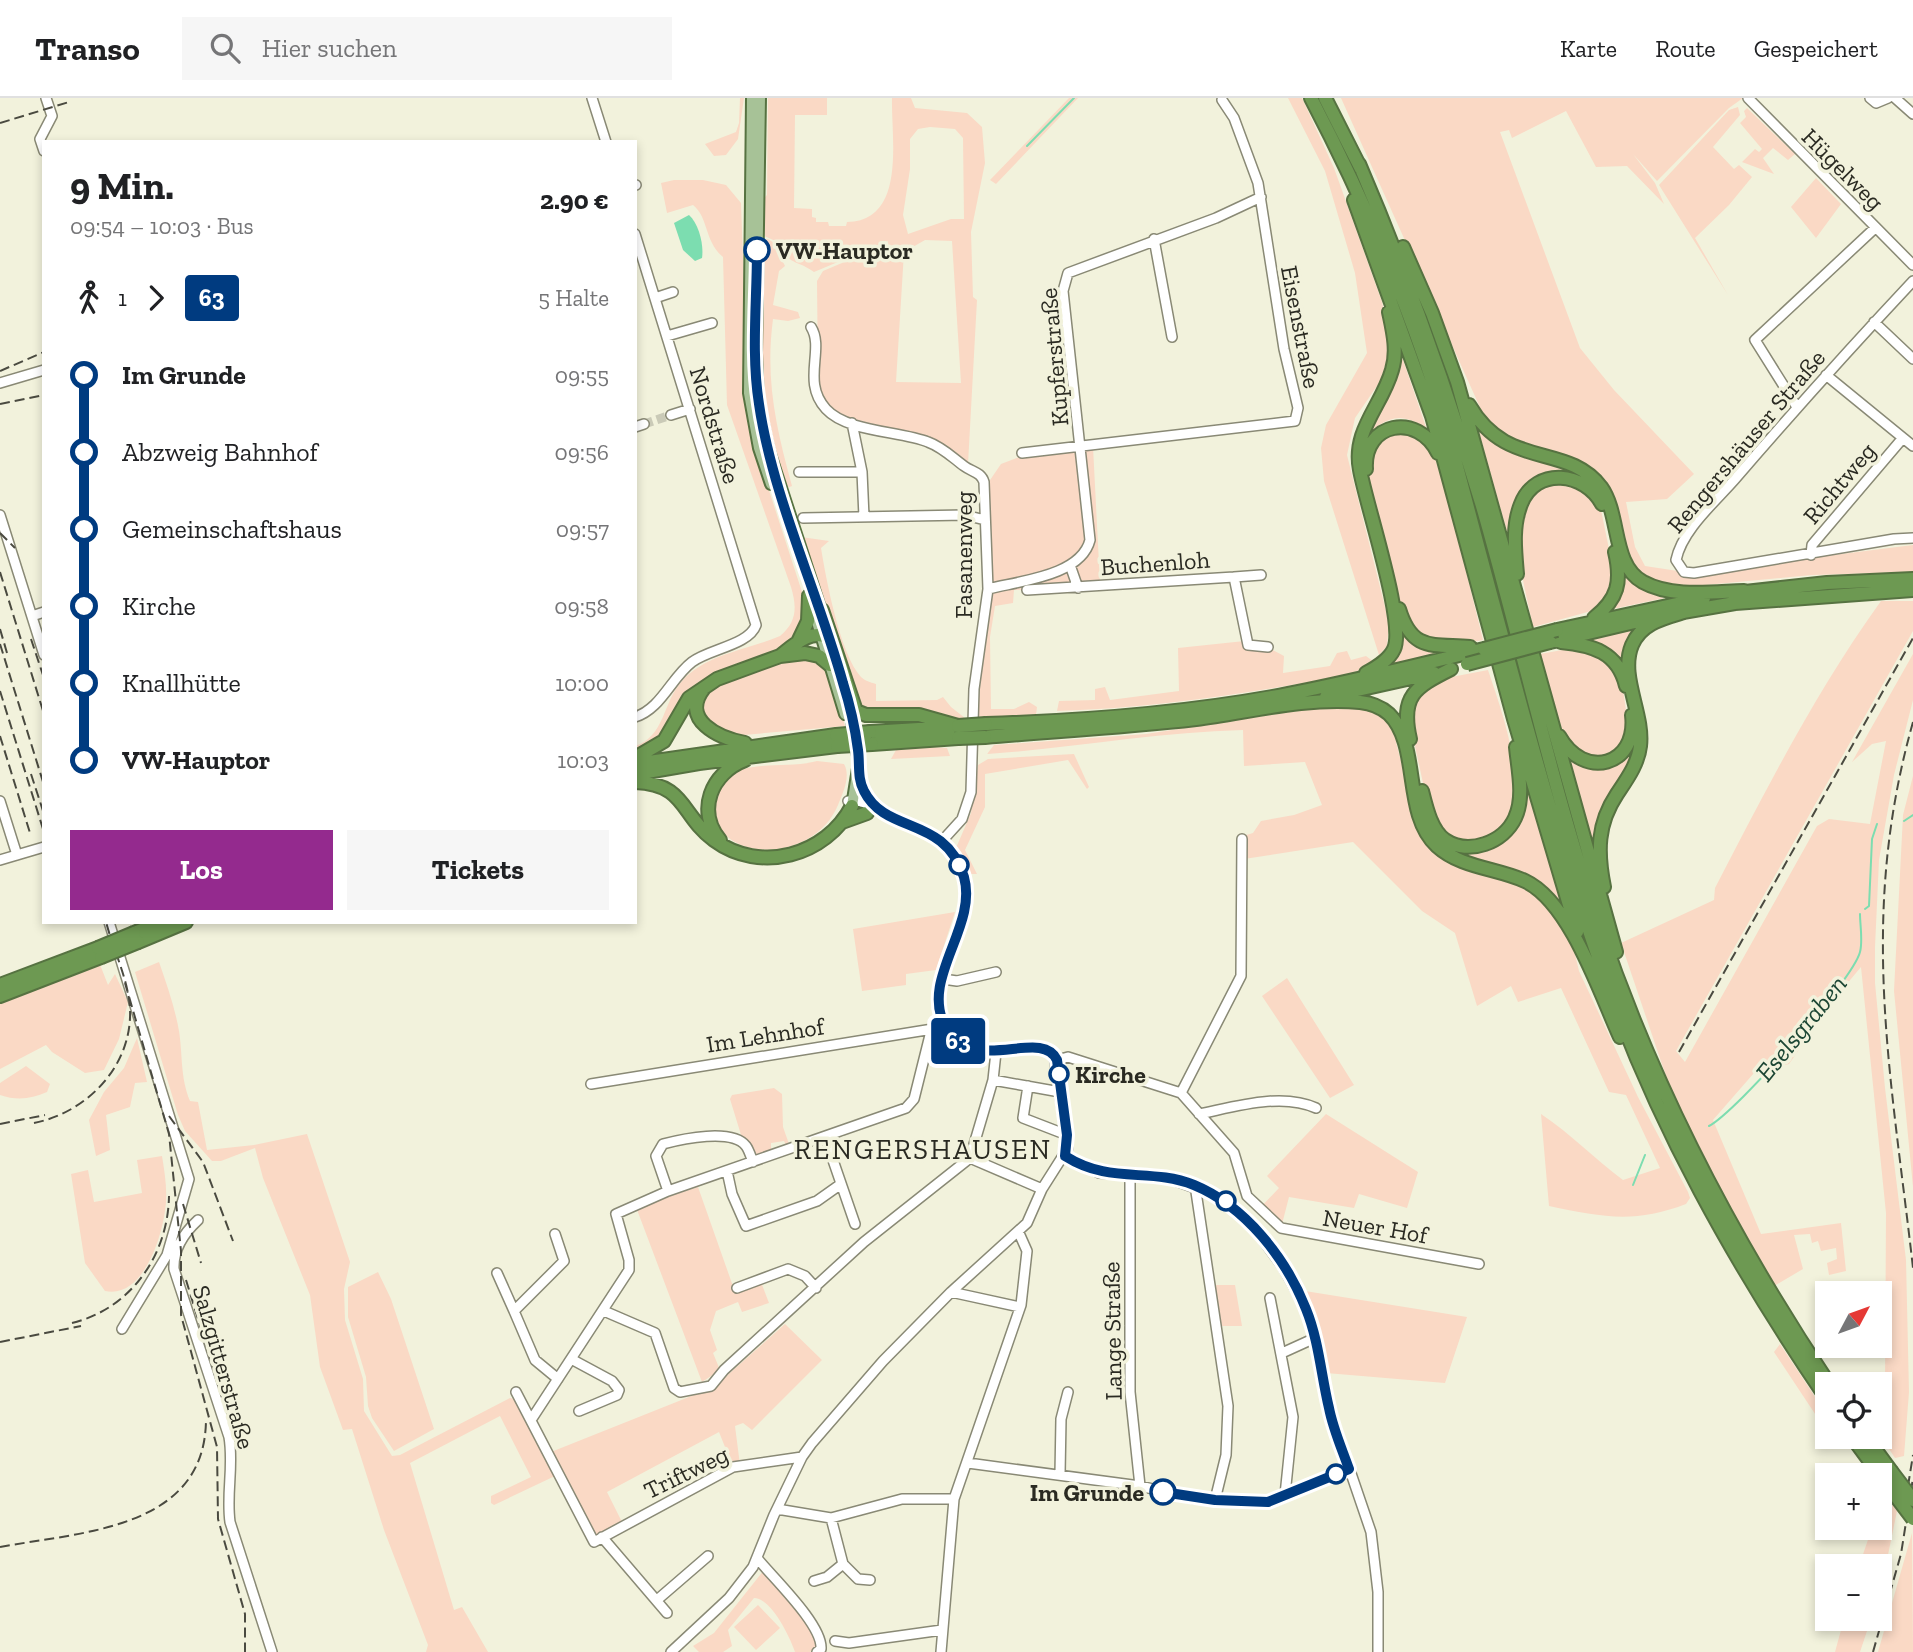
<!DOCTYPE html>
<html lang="de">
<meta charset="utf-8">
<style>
:root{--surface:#fff;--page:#f6f6f6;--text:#202124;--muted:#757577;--line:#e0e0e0;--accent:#942a8e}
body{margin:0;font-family:"Zilla Slab",serif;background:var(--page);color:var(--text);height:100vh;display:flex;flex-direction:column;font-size:26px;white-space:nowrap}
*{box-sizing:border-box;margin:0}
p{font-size:23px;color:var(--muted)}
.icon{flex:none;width:38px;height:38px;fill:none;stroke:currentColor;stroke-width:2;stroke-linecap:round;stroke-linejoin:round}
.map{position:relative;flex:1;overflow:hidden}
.sheet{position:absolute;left:42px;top:42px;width:595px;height:784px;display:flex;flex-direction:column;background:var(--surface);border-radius:0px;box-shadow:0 4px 10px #0003}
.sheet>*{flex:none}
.badge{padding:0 14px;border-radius:5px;font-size:24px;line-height:46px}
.needle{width:46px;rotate:49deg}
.buttons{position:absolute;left:1815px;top:1183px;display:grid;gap:14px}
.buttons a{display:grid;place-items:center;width:77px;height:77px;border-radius:0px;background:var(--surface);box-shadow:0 4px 10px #0003;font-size:35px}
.map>.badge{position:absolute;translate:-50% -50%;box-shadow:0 0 0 4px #fff}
.legs{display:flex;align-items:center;gap:10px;height:77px;padding:0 28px;font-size:23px}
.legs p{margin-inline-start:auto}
.overview{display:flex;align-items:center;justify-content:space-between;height:119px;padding:0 28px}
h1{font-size:38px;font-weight:800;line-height:52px}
.button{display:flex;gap:14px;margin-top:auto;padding:14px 28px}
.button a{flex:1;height:80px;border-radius:0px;background:var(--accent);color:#fff;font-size:28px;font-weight:800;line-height:80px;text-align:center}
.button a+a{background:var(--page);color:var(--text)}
ul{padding:0 28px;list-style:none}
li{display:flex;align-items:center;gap:24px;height:77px;font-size:26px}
li i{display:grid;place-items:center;width:10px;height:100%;margin:0 9px;background:currentColor}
li i::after{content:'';width:18px;height:18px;margin:-9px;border:5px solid;border-radius:50%;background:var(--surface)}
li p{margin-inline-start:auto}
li:first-child i{background:linear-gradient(#0000 50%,currentColor 0)}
li:last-child i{background:linear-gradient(currentColor 50%,#0000 0)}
header{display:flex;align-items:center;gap:42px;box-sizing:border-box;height:98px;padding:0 35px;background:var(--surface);border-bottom:2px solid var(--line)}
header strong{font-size:33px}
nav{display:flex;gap:38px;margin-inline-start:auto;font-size:24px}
.search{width:490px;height:63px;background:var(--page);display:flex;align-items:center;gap:18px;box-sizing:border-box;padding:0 24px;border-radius:0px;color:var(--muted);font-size:26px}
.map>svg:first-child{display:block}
</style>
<header>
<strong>Transo</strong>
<div class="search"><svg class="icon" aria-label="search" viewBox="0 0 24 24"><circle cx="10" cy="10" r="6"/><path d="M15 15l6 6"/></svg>Hier suchen</div>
<nav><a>Karte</a><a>Route</a><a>Gespeichert</a></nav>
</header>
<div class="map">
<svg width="1913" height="1554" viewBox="0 0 1913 1554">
<rect width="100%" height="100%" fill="#f2f2dc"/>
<path fill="#fad9c5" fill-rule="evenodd" d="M740 0H744L738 41 726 57 714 58 705 46 736 34 739 25Z
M768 0H827V17H795L794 110 812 111V119L816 120V124H828L829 128H846L847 124C907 123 891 40 892 0H911L915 10 967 15 982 29 985 65 971 134 973 199 977 202 968 366 902 334 846 319 830 310 822 299 818 283 817 183 823 173 887 146 888 143 814 174C796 161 788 168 778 144L764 138 762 102 767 97ZM930 29 955 31 963 40 964 121H951L908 136 903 117 910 71V41L918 31ZM925 142 952 143 961 285 896 284 904 154Z
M1069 0H1078L996 86 990 82Z
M1288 0H1302L1334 70 1382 204 1391 246 1381 282 1355 320 1347 357 1389 525 1387 548 1379 557 1324 383 1321 350 1326 327 1367 255 1355 175 1325 73Z
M1341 0H1743L1729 10 1657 83 1633 56 1655 85 1664 106 1627 68 1596 69 1566 13 1512 40 1509 32 1500 34 1580 250 1614 292 1694 376 1667 401 1626 404 1635 449 1645 468 1691 475 1913 447V474L1812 477 1673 490C1606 478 1634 427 1605 385 1590 362 1556 364 1532 354 1516 348 1501 334 1487 325Z
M1738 9 1740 17 1713 49 1734 71 1739 67 1752 79 1729 107 1695 140 1728 197 1659 87 1729 12Z
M1747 10 1795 56 1788 62 1773 50 1763 60 1774 76 1742 64 1755 51 1759 54 1762 51 1740 25 1746 19 1744 13Z
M1816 80 1841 106 1816 140 1791 109Z
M674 82H703L726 87 741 105 745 216 764 377 803 497 806 523 787 549 712 579 668 634 635 656V648C665 639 663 603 682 583 706 556 748 552 780 538 797 524 797 509 791 489L727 307 723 159C704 143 709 120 693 107L667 115 661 85Z
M768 141 774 145 785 168 779 173 773 207 798 214 800 220 788 223 773 221C765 282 776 329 792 388L787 390C759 308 755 228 764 142Z
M1400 253 1427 332C1399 310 1383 321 1361 344Z
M1477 327 1503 350 1578 373 1585 382 1533 385 1511 449Z
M1385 333 1415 334 1432 351 1448 399 1483 542 1451 548 1419 540 1402 515 1366 369Z
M1093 349 1100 485 1084 490 1014 492 1013 505 995 508 990 539 991 611H1014L1029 604 1037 609 1036 617 977 619 985 538 988 385 1001 366 1019 359Z
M1564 383 1594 399 1601 412 1615 480 1609 499 1595 512 1533 529C1526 494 1509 437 1526 403 1533 390 1551 386 1564 383Z
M801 439 829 443 821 450C826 481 840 556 861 579 865 583 870 584 876 586V603L937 602 943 599 951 609 965 620 950 621 859 612Z
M1624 469 1679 497 1608 512Z
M1881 503H1913V533L1676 953 1685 964 1817 728 1829 721 1870 726 1886 643 1872 646 1852 664 1913 556V602L1894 677 1879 762 1875 849V885L1885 990 1906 1162 1909 1294 1904 1358 1895 1360 1880 1337V1316L1884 1320 1885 1292 1886 1115 1861 869 1835 900 1789 966 1754 975 1713 1022 1761 1136 1841 1125 1846 1173 1829 1177 1827 1165 1837 1161 1836 1150 1821 1153 1818 1143 1812 1145 1810 1136 1794 1137 1803 1171 1774 1188 1725 1106 1669 987 1621 845 1714 802 1715 790C1766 692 1816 593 1881 503Z
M1397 521 1447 554 1380 574Z
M1641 529 1621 569 1580 544Z
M1254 542 1284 558 1283 575 1330 568 1337 555 1347 553 1351 562 1366 558 1374 564C1350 581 1314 583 1286 588 1210 601 1134 611 1057 613L1059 603 1095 602V591L1105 589 1110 602 1179 593 1178 550Z
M1579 549 1602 556 1621 578 1628 626 1624 644 1608 659C1601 659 1592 660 1586 658 1556 650 1547 582 1540 556Z
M808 558 828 570 845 628 732 638 704 622C702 613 699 604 705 596 717 579 788 560 808 558Z
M1488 572C1500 608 1541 717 1492 737 1473 744 1465 745 1446 739L1428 708 1413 639 1412 603 1419 594 1441 581Z
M1335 607C1413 612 1383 630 1409 681 1421 704 1436 726 1449 748L1508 739 1525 679 1564 811 1579 873 1638 999 1688 1094 1690 1100 1686 1106C1634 1126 1602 1119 1549 1108L1541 1016C1571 1036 1595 1061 1623 1082L1660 1070 1626 997 1609 994 1561 890 1518 904 1511 888 1477 908 1455 835 1422 813 1353 744 1244 761 1243 738 1253 735 1261 723 1294 717 1322 707 1305 664 1244 668 1243 632C1157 634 1073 650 987 656L994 647 1146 636Z
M1635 630 1636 649 1595 756 1592 753 1564 651 1604 669Z
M934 649 947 650 950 658 891 661 896 652Z
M1074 656 1089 689 1087 691 1068 662 985 676V709L965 752 977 776H966L956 750 971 715 978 667 988 661Z
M817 663 844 666C851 678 843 695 838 707 811 772 699 764 717 697 720 687 727 677 737 673 761 664 791 670 817 663Z
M1913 678V1089L1894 893 1903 717Z
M955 814 936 872 906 876V887L862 893 853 831Z
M99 864 108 887 115 876 128 904 119 941 104 972 85 975 52 954 46 947 0 971V905Z
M159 864C167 887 175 910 179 933 183 959 180 978 190 1003L198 1004 207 1052 254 1047 307 1036 350 1164 344 1191 345 1222 363 1281 364 1313 392 1358 400 1357 510 1300 515 1301 555 1378 494 1407 491 1405V1398L531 1379 500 1318 410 1365 454 1512 462 1509 488 1554H426L428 1547 384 1432 352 1331 343 1332 320 1269 310 1197 263 1080 255 1050 221 1063H212L185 1033 178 1017 135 874Z
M1287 880 1354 987 1330 1000 1262 898Z
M137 940 147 984 135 985 130 1009 106 1017 110 1052 96 1058 89 1022 104 994 124 970Z
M26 968 50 986 47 994C31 1001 17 1003 0 997V985Z
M774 990 782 996 783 1029 789 1046 786 1047 784 1043 771 1045V1055L753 1060 742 1040 730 1001 732 997Z
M1326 1016 1418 1074 1407 1110 1359 1096 1354 1110 1289 1099 1281 1130 1259 1111 1279 1090 1267 1078Z
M162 1058C165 1076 168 1095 165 1113 161 1142 142 1201 105 1193L85 1165 71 1076 88 1072 94 1104 142 1095 137 1062Z
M698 1089 735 1194 761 1184 769 1205 742 1214 738 1204 716 1213 710 1232 717 1252 713 1255 720 1272 702 1284 636 1109Z
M378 1174 391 1201 434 1331 394 1353 372 1320 368 1308 366 1279 348 1219V1189Z
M1210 1187H1235L1242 1228H1216Z
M1305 1193 1467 1219 1445 1285 1326 1275V1255Z
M785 1226 822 1262 752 1332 743 1325 735 1328 740 1367 733 1369 719 1334 607 1394 622 1424 594 1438 551 1354 714 1289Z
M1780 1246 1827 1317V1334L1774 1254Z
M1880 1390 1897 1413 1880 1496V1468H1859L1872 1430H1880Z
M1912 1435 1913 1554H1878Z
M764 1472 809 1526 819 1545 810 1554H795C790 1539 771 1500 754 1500L728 1532 732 1548 723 1554H699L693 1548 714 1535Z
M758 1507 780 1530 756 1552 734 1529Z
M1844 1521H1871L1860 1554H1835Z"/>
<path fill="#7cddb0" d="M689 117C699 126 704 147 702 160L695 163 683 152 674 125Z"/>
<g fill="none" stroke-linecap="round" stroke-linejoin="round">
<path stroke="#7cddb0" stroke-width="2" d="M1027 48 1074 0
M1904 723 1913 717
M1865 811 1869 808 1872 741 1877 726
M1709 1028C1737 1013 1853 882 1860 854 1863 843 1860 827 1860 816
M1633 1087 1645 1057"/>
<path stroke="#cacab7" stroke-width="9" stroke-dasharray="9 4.5" stroke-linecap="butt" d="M644 326 671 317"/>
<defs>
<path id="minor" d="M592 0 606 44
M1748 0 1913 167
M1870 0 1876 5 1888 0
M1895 0 1913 16
M44 53 40 41 52 18 46 0
M635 87H636
M635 136 756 527C749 547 709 551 692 564 671 580 661 611 635 619
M1154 141 1172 239
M1913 183C1852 248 1793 314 1735 381 1715 404 1682 432 1676 462L1684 474 1694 475 1894 441 1913 440
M655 200 673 194
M1874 224 1913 261
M811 229C825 251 801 284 826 311 847 334 900 333 928 344 942 349 952 359 964 368 972 374 981 374 984 384L988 491 974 591 971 694 962 721 942 743
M667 238 712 225
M1826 277 1913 348
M0 285 44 272
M1797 309 1755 242 1875 130
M671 317 690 311
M852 325 862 374 864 419
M635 329 644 326
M1022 355 1295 323 1298 310 1284 251 1258 85 1234 20 1222 2
M799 374H862
M0 417 44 557
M803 420 965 417 985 422
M1811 457 1812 447 1902 341
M1070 467 1078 490
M1234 479 1261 477
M988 491C1019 483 1081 478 1090 442L1063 193 1068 175 1216 120 1261 99
M1027 492 1234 479 1248 547 1268 549
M32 518 44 514
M859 682 874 709
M0 703 17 757
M0 762 44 749
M109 824 189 1081 167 1157 122 1231
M943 881 957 883 996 874
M1057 962 1068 959 1181 995
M993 982 1060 994
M591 986 945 929
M1028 988 1023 1020 1067 1037
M1181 995 1234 1055 1247 1098 1281 1130 1479 1166
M1181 995 1241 878 1242 741
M1199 1016C1234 1009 1282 994 1316 1010
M825 1039 855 1126
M1065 1057 1099 1075 1165 1079 1212 1096 1247 1120 1283 1169 1306 1210 1321 1262 1329 1311 1371 1434 1378 1494V1554
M970 1060 993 982 996 954
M970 1060 1042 1091
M727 1073 732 1096 746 1128 817 1103 841 1086
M1130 1078V1294L1140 1388
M1195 1087 1228 1308 1226 1357 1215 1402
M668 1093 656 1058 663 1046C682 1041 732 1030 746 1048 749 1052 751 1059 753 1064
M198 1122C184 1135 173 1151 174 1171L229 1339C234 1368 226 1395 230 1424L272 1554
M555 1136 564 1163 514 1213 535 1262 558 1281
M497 1175 514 1213
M737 1190 788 1171 805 1178 816 1190
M951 1194 1020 1209
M1270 1200 1293 1319 1285 1397
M604 1213 655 1235 674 1290 680 1294 711 1288 724 1272 864 1144 970 1060
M1282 1255 1315 1240
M573 1262 612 1283 619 1292 617 1297 579 1313
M516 1294 594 1444 733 1369 802 1359
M531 1322 629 1172V1162L616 1116 668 1093 906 1010 914 1001 931 933
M968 1365 1140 1388 1191 1400 1256 1405 1277 1402 1349 1371
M1060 1376 1061 1321 1068 1294
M777 1411 831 1420 902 1401H954
M831 1420 843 1466 858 1481 870 1482
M602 1439 667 1515
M757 1460C773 1480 823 1527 821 1551L817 1554
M814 1483 827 1479 843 1466
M657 1502 708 1458
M835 1543 849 1545 942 1532
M671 1554 729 1500 753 1469 774 1417 802 1359 812 1345 883 1263 951 1194 1027 1125 1042 1091 1068 1050 1054 957C1022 931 979 978 947 932 904 870 1038 777 907 725 888 717 868 701 848 703
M941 1554 954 1401 1021 1207 1027 1153 1019 1135"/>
<path id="major" d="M752 0 749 295 759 350 771 386
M760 0 756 255 758 303 768 350 823 519
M811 504 845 616
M849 605 859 664 852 708"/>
<path id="highway" d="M1311 0C1355 84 1393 170 1424 259 1448 328 1465 400 1484 470 1520 604 1555 739 1602 870 1657 1027 1734 1164 1827 1301
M1325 0 1361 71
M1359 66C1407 178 1447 291 1482 408 1522 547 1552 690 1599 828 1654 992 1733 1142 1829 1286
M1354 102 1432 318 1514 621 1577 834
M1403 149 1432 215 1457 284 1616 854
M1469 307C1507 373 1567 344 1601 389 1621 417 1611 466 1643 484 1672 500 1712 494 1744 493
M1366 371C1363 324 1418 314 1438 355
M1517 476C1515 453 1512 428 1521 406 1536 368 1585 374 1602 406
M1736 495 1827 485 1913 481
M1399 511C1412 554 1433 546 1470 549
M822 512 856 613 866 617H919L958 628
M1677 515 1735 505 1913 492
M1594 520C1618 501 1622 484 1615 454
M1557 532 1704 500
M798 544 808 523 809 498
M1550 544 1656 519
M1561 544C1592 547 1618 554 1626 588
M780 558C794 547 812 529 830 541
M1366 575C1377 569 1389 562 1394 551 1406 525 1366 407 1360 372 1352 332 1382 308 1392 272 1398 253 1393 233 1389 214
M704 590C679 622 719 640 745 645
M1326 599 1434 575
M986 626C1082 623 1177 616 1272 599 1343 586 1414 568 1484 551
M870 634 951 629
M1559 638C1584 683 1638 668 1632 617
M985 639C1056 633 1126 629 1196 621 1250 614 1305 599 1360 604 1370 605 1381 609 1389 616 1421 647 1402 716 1437 748 1461 770 1497 770 1525 783 1570 804 1600 895 1620 939
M1410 641C1400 598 1415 589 1451 571
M872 646 958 640
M635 660 664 643 689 600 717 581 780 558 805 555 819 558 830 567
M635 666 836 637
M635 676 699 665 837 648
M635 684C687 686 680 717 714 742 760 776 826 758 852 708
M1422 693C1426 709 1431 732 1445 742 1469 758 1504 744 1515 720 1525 699 1518 671 1516 649
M842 724 867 715
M720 742C696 713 711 675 745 662
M1604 789C1597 754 1597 726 1617 696 1627 681 1638 666 1640 648 1644 615 1619 578 1632 547 1641 525 1664 520 1684 514
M134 835 161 824
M138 844 186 824
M0 887 98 850
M0 898 101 859
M1852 1339 1888 1388
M1866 1339 1891 1373"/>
</defs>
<use href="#minor" stroke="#898975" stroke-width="12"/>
<use href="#major" stroke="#567241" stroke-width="14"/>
<use href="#highway" stroke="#567241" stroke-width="16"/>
<use href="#minor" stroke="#fff" stroke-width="9"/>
<use href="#major" stroke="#a7c297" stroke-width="10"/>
<use href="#highway" stroke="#6d9952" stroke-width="12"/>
<path stroke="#4a4a40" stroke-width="2" stroke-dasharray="10 5" stroke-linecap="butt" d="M0 25 69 4
M0 273 44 254
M0 306 44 297
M0 435 15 450
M0 474 44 616
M0 531 7 555
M31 541 44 580
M0 546 44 687
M0 593 43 731
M635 614 637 613
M1913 624C1858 819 1891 975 1913 1170
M0 638 30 735
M31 676 44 716
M125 885 169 1036 181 1153V1217L217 1349 218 1421 245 1516V1554
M1679 954 1913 540
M169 1018 203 1064 233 1143
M34 1025C90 1014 138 962 129 901 125 875 113 850 106 824
M0 1026 45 1017
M183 1106 201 1165
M186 1182 236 1344
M72 1225C130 1211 168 1158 169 1098
M0 1244 81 1228
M1908 1388 1913 1357
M0 1449C80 1434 205 1432 206 1322
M1873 1554 1901 1456 1913 1380"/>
<defs>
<path id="highway-bridge" d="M1484 551 1557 532
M1467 566 1550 544
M958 628 986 626
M836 637 870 634
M958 640 985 639
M837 648 872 646
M98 850 134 835
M101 859 138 844
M1891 1373 1913 1402
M1888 1388 1913 1421"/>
</defs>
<use href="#highway-bridge" stroke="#567241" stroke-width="16" stroke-linecap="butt"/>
<use href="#highway-bridge" stroke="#6d9952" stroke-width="12"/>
</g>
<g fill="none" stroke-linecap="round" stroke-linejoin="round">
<defs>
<path id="line-1" d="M757 152C757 203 751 256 759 306 772 397 818 495 843 585 850 607 855 629 858 652 860 666 857 680 864 693 886 737 945 717 964 779 978 829 920 880 945 928 972 980 1041 928 1057 962L1067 1037 1065 1058C1111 1087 1149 1069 1194 1087 1245 1108 1286 1160 1306 1211 1319 1243 1321 1277 1329 1310 1333 1331 1342 1351 1349 1371L1268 1404 1215 1402 1163 1394"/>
</defs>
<use href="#line-1" stroke="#fff" stroke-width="16"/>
<use href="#line-1" stroke="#003b80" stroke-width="10"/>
</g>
<g fill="#fff" stroke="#003b80" stroke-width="3.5">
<circle cx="757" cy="152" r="12"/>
<circle cx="959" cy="767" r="9"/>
<circle cx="1059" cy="976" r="9"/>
<circle cx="1226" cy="1103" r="9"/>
<circle cx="1336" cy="1376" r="9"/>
<circle cx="1163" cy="1394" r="12"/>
</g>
<g text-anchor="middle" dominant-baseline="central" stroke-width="7" stroke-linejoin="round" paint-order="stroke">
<g font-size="24" fill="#2a2a22" stroke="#f2f2dc">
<text transform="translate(1843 71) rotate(45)">Hügelweg</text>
<text transform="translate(1301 229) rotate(79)">Eisenstraße</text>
<text transform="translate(1054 259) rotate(-95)">Kupferstraße</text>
<text transform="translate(715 327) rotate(73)">Nordstraße</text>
<text transform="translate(1746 343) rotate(-50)">Rengershäuser Straße</text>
<text transform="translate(1839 385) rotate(-50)">Richtweg</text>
<text transform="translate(963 457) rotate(-90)">Fasanenweg</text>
<text transform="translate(1155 465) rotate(-4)">Buchenloh</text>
<text transform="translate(765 937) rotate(-9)">Im Lehnhof</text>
<text transform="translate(1375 1128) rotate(10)">Neuer Hof</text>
<text transform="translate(1112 1233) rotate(-91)">Lange Straße</text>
<text transform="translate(224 1269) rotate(74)">Salzgitterstraße</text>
<text transform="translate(686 1374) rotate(-26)">Triftweg</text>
</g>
<g font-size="24" font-weight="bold" fill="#2a2a22" stroke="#f2f2dc" text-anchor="start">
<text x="776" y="152">VW-Hauptor</text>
<text x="1075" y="976">Kirche</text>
<text x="1144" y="1394" text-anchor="end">Im Grunde</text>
</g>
<g font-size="26" font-style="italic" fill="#1c4634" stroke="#f2f2dc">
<text transform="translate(1801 930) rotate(-51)">Eselsgraben</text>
</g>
<g font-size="28" letter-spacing="2" fill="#2a2a22" stroke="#f2f2dc">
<text x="923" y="1051">RENGERSHAUSEN</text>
</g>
</g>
</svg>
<div class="buttons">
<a><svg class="needle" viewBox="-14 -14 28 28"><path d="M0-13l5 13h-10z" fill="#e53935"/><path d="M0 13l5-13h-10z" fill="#757577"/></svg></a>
<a><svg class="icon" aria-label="locate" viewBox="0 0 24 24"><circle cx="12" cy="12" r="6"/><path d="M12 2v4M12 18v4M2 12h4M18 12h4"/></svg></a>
<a>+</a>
<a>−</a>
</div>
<b class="badge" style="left:958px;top:943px;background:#003b80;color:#fff">63</b>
<section class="sheet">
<div class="overview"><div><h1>9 Min.</h1><p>09:54 – 10:03 · Bus</p></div><b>2.90 €</b></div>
<div class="legs"><svg class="icon" aria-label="walk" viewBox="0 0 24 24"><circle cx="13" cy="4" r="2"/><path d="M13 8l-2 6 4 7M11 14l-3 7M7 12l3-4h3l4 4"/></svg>1<svg class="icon" aria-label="forward" viewBox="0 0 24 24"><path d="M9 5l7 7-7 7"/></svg><b class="badge" style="background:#003b80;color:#fff">63</b><p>5 Halte</p></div>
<ul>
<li><i style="color:#003b80"></i><b>Im Grunde</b><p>09:55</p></li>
<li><i style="color:#003b80"></i><span>Abzweig Bahnhof</span><p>09:56</p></li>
<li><i style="color:#003b80"></i><span>Gemeinschaftshaus</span><p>09:57</p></li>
<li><i style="color:#003b80"></i><span>Kirche</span><p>09:58</p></li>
<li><i style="color:#003b80"></i><span>Knallhütte</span><p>10:00</p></li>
<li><i style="color:#003b80"></i><b>VW-Hauptor</b><p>10:03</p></li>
</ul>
<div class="button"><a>Los</a><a>Tickets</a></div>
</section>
</div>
